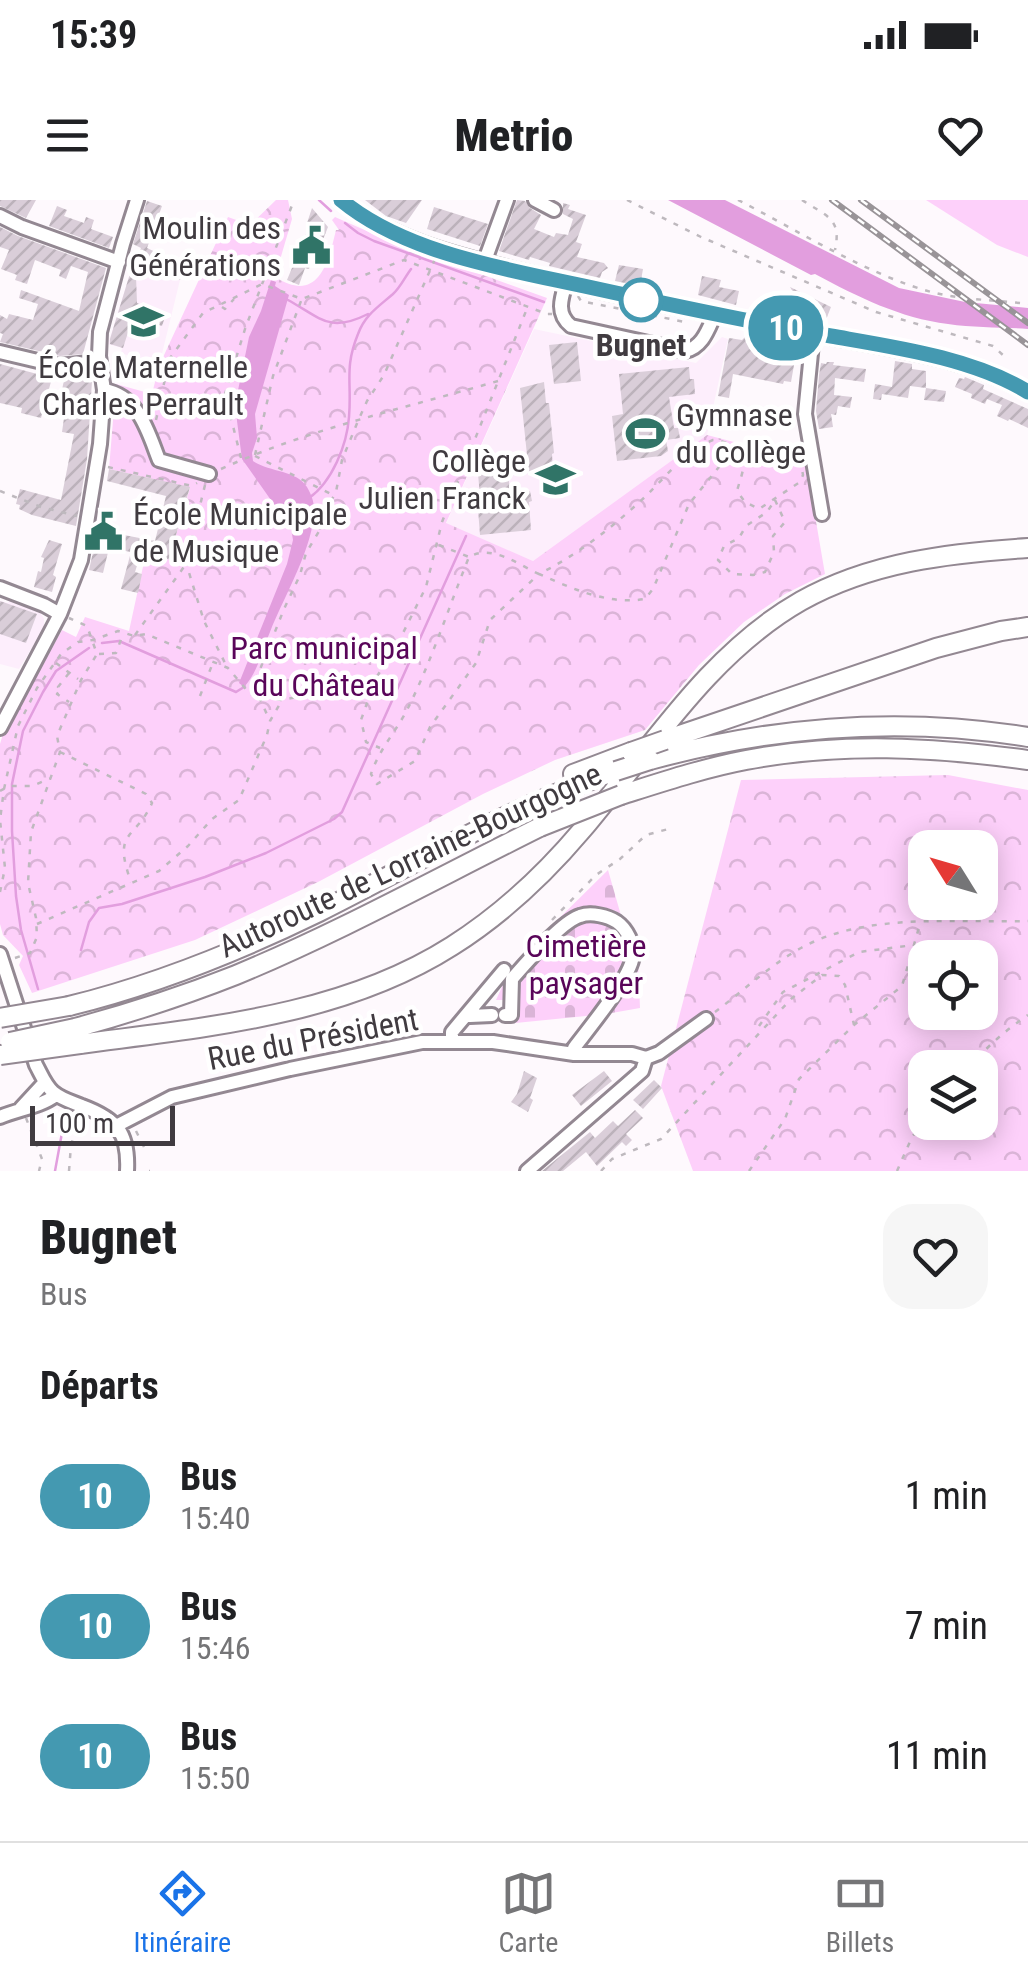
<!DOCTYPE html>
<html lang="fr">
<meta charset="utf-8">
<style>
:root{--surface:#fff;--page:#f6f6f6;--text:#202124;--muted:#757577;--line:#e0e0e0;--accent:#1a73e8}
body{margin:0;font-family:"Roboto Condensed",sans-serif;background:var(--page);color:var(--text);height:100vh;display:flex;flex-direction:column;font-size:38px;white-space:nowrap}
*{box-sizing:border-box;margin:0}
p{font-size:32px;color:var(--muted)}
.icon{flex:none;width:55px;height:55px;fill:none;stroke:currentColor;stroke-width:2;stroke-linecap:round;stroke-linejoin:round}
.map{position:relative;height:971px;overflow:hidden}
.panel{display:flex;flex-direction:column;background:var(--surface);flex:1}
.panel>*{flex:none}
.badge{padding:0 20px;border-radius:32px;font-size:35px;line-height:65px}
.needle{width:65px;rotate:307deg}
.controls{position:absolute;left:908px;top:630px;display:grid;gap:20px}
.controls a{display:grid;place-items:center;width:90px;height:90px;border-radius:20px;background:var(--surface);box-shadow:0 5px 25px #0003;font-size:50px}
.scale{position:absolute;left:30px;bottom:25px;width:145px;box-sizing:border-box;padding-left:10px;border:5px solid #403b40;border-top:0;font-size:28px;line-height:35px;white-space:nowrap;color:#403b40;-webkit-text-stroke:8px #fff;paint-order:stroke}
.map>.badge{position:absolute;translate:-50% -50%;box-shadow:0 0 0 5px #fff}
h2{padding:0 40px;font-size:38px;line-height:90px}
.round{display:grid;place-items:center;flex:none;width:105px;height:105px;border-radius:30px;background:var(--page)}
.overview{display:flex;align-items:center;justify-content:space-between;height:170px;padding:0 40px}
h1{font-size:48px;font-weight:800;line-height:75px}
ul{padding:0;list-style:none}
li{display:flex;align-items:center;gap:30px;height:130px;padding:0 40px}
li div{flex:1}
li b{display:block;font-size:38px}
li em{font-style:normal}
li .badge{min-width:110px;font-weight:700;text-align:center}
.status{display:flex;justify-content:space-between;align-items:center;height:70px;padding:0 50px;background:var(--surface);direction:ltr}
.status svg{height:28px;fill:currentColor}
header{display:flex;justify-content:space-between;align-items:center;height:130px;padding:0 40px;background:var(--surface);font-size:45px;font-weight:800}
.dock{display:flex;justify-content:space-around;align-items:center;height:140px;border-top:2px solid var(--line);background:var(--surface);font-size:28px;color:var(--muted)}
.dock a{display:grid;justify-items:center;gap:5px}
.dock .selected{color:var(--accent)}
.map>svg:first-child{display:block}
</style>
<div class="status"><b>15:39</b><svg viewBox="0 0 49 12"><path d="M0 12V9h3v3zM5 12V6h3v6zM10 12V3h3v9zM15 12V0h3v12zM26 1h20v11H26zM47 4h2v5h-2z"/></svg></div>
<header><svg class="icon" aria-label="menu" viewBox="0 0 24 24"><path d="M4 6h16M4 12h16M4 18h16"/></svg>Metrio<svg class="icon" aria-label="heart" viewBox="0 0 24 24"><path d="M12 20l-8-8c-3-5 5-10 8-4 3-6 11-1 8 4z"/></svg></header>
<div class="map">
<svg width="1028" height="971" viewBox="0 0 1028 971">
<defs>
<pattern id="forest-crowns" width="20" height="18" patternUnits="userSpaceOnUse" patternTransform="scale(2.5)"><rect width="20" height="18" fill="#fdd0fa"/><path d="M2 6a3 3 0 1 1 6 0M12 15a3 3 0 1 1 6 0" fill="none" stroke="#dab4d7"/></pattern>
<pattern id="cemetery-stones" width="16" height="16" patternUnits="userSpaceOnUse" patternTransform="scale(2.5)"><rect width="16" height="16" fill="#fdd0fa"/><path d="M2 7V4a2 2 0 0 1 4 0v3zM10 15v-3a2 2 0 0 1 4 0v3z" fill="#dab4d7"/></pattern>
<pattern id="building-hatch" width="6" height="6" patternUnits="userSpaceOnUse" patternTransform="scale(2.5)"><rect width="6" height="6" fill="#daced9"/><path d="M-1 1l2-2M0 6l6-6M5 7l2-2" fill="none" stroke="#bcb2bb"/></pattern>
</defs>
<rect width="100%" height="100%" fill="#fef9fd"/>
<path fill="#fdeefc" d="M132 67 136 76 180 80 159 166 121 153 122 148 108 144Z
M534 129 696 163 722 137 728 139 707 235 533 361 446 324Z
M10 399 39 410 44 419V428L19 469 0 464V401L8 403Z"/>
<path fill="url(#forest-crowns)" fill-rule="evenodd" d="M276 0H288L292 19 275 77C318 104 328 64 336 30H339L332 20 335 17 392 42 547 98 446 323 533 361 707 235 773 252 805 257 825 374 785 394 744 422 699 465 645 530 555 560 483 594 318 682 195 740 32 793 19 765 23 756 3 735 0 724V544L3 534 62 430 76 437 85 417 129 431 144 362 139 360 141 353 171 360 175 346 173 345 190 288 109 269 116 184 152 194 159 166 228 17 250 25Z
M948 575 1028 590V971H693L661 886 741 580ZM925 648H980V702H925ZM925 758H980V812H925ZM925 868H980V922H925Z"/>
<path fill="url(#cemetery-stones)" d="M608 670 622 719 637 735 640 808 606 814 505 824 504 800H496L507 776 528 749Z"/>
<path fill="#fdd0fa" d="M926 0H1028V57L997 45Z"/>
<path fill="#e29ede" d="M668 0H725L899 88 965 102 1028 108V129C1002 127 975 128 948 124 900 118 858 97 815 74L811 75Z
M271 80 276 82 275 86 289 95 255 214 257 238 252 253 253 261C269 272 297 270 307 287 311 294 314 301 314 309 314 347 284 396 270 432 262 451 258 472 244 487L239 483 287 364 293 340 290 322 273 303 242 259 237 221 236 200 249 137 261 111Z"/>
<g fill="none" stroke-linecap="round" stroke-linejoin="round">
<path stroke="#e29ede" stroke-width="2.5" d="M319 0 331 11
M345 23 358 33 374 41 544 102
M288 100C322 119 330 133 368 114
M309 298C332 282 347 245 349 217 352 183 344 168 358 134 365 115 378 107 393 94 400 88 405 77 411 69
M102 443 119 441 236 492 244 487
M81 750 89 722 99 708 122 704 205 677 266 653 334 619 342 612 466 336
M38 789 21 730 16 696 12 631V584L23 531 43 492 56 471 89 448
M55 971 66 911"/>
</g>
<path fill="url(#building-hatch)" d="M0 0H36L26 18 0 6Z
M365 0H422L406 23 386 16Z
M517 0 525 1 530 8 541 15 534 29 554 37 556 33 568 35 573 19 563 14V3L570 5 568 9 586 15 576 42 582 44 577 57 604 63 608 68 602 72 600 78 549 66 550 63 530 57 529 60 499 51Z
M147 1 162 6 147 48 185 66 180 80 136 76 137 103 166 114 162 126 133 117 123 148 110 144V139L132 67 141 48 133 44Z
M57 6 67 10 64 16 84 23 86 17 94 20 91 29 113 37 109 48 49 26Z
M434 7 488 24 480 46 427 29Z
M312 8 328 27 314 62H312L309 69 305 68 299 85 287 80 309 27 306 26Z
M0 27 18 36 106 68 83 154 60 156 0 142 3 134 0 133V115L7 119 9 114 33 120 38 104 19 98 21 90 79 111 88 72 71 66 66 79 59 76 61 70 35 60 27 84 15 80 17 75 1 69 9 50 0 47Z
M619 65 643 69 640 86 615 81Z
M702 76 721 80 719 87 739 91 736 105 698 95Z
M790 87 831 107 825 122 801 114 798 106 796 108 791 101 796 97Z
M745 137 750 138 754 145 796 154 791 182 784 181 783 184 733 174 729 198 718 196 729 138 742 140Z
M577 142 581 181 554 184 549 145Z
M895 161 912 164V169L926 171V188L946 191 944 202 924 200 926 188 910 186 908 198 882 194 881 200 873 199 875 184 892 187Z
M827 162H834L833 165 866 169 864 182 835 178 834 195 852 197 850 208 838 206 836 215 831 214 833 227 819 229 816 211 819 175 821 163 826 164Z
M0 164 52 178 41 218 21 213 22 208 0 203Z
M689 167 690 179H694L695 194 669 197 674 228H678L680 238 666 240 668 251 661 256 617 261 612 216 623 214 619 174Z
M65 176 92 181 87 259 76 326 32 315 19 309 20 305 16 304 20 289 61 300 74 234 62 232 66 204 59 203Z
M965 177 984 185 983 189 1028 209V228L1009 219 1008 221 997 216 1002 205 987 199 985 204 971 198 972 194 955 187 959 178 964 179Z
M544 182 546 203H549L554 253 552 254 553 271 529 274 520 188Z
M109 269 190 287 173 345 175 346 171 360 141 353 135 372 142 374 138 393 121 389 131 352 109 348 103 373 89 370 98 330 155 341 166 296 107 281Z
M508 271 510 293 530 291 532 301 529 302 531 330 480 335 477 296H480L478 274Z
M49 340 62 344 53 375 56 377 52 392 34 387 38 371 41 372 44 358 41 357Z
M0 401 37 414 26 443 0 434Z
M524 871 537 878 530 898 533 900 528 912 511 902 517 894Z
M604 871 612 881 581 906 572 895Z
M654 880 662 888 643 909 633 900Z
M635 910 643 918 626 934 632 940 626 946 622 942 597 966 586 952 563 971H542L590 932 595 938 613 921 618 926Z"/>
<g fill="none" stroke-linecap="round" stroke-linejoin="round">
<defs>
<path id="minor" d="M535 0 554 10
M0 16 22 27 119 62
M484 63 507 0
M566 83C561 99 556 114 571 126L685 151C703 147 708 129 715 114
M813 133 805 214 822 314
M0 152 59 166 99 162
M104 190C139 196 148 232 159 260L209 274
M0 388 44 405 60 414
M0 528 60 414 81 360 100 244 104 190 99 156 100 132 123 44 137 0
M0 754 36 865C41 874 45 885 53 892 61 899 72 902 82 906 117 919 129 933 127 971
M467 814 470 816 492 815
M505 815H511L512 779C525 764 562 721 580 716 591 712 608 716 617 722 627 729 634 744 633 756 630 779 589 828 574 848V854
M452 842V832L504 770
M646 858 659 853 706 819
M21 908 45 882
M0 917C19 909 40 907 56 895
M116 926 172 897 290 869 422 842H493L574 854H632L646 858
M527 971 642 871 646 858"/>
<path id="major" d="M341 0C390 40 457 56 517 71 613 94 711 114 808 132 882 147 962 154 1028 192"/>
<path id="highway" d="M665 540 936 448 1001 431 1028 427
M650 560C775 526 900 516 1028 537
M573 574 631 552
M621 595C662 582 704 568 746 560 840 542 934 547 1028 560
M69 806C155 785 239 751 319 712 417 663 512 606 616 571
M75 828C130 813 183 796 236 775 340 732 439 677 540 627
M80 844C206 827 342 816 452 746 501 715 544 675 582 630 649 551 708 454 801 401 871 362 949 353 1028 348"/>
</defs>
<use href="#minor" stroke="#938892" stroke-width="18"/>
<use href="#major" stroke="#938892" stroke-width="20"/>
<use href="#highway" stroke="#938892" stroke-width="22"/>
<path stroke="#beb9be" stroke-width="2.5" stroke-dasharray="5 8" stroke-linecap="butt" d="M627 0 701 37 876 112 993 146 1004 156 1003 162
M738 0C799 31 869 76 935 93 965 100 997 100 1028 104
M802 0C826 16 842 18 835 50
M578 96 581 101 690 123
M222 107 225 109 234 99
M146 202 162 192 170 158 203 113 262 84 302 99 404 60 547 114H552
M156 220 162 194
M736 246 689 304 653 389 645 399C608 405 573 389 539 374L490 420 476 463 430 527 415 561 377 584 371 574C379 550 394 534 406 512 431 463 448 409 469 357 492 344 517 364 539 374 579 354 614 326 647 295 667 275 686 251 713 240H717C745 248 773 257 801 264L803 275 800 282 759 309 745 302 737 291C742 272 749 262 736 246
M255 255 273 176 301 101
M255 256 333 295
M241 258 225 194 245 129 294 0
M108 267 192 286 197 283
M221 269C309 229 405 208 498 181
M205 285 186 363 204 421 227 467
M0 291 41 307 77 316
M775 300 785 322 773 336 774 352 765 372 753 375 732 374 718 360 724 346 739 338 746 326 767 312Z
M439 345 469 357
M135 435 186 364
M99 454 116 453 123 434
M56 463 78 479
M69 473 58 487 61 489 57 494 69 502
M376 478 361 520 366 542 380 548
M251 492 284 409 300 375 306 353 321 328 322 317 336 292 342 260 358 221 367 201 384 175 435 59
M200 496 212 465
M259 497 270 521
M60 552 146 594 152 603C135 641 112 629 131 682
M0 591 9 586H32L51 578
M0 692 5 668 0 620 4 589 18 526 37 488 61 454 78 442 93 440 118 431 134 436 146 434 228 468 250 494 281 500 341 489 376 478 397 445 426 387 442 322 528 106
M552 720 596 675 620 659 646 635 672 628
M37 724 159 671 188 646 212 619 239 600 267 535 270 521 281 502
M15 758 30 753 37 737 36 718 28 683 31 632 60 552 57 536 81 480 97 454 87 426 69 418
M715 812C743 791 770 765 801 748 866 712 956 723 1028 721
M759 826 783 792 859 752 914 745
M969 868C986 847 1006 830 1028 815
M26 918 42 959 39 971
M136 931 144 947
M69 971 71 945 78 923 75 914
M149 971H150
M601 971 612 959 661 939 791 799 822 775 839 776 845 785 854 825
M749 971 785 919 799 879 854 825 902 786 920 724
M897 971 912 937 925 920"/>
<use href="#minor" stroke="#fff" stroke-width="12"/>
<use href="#major" stroke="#fff" stroke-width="15"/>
<use href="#highway" stroke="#fff" stroke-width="18"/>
<defs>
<path id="rail" d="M832 0 1028 145
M861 0 1028 123"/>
</defs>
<use href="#rail" stroke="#999498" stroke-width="6"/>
<use href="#rail" stroke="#fff" stroke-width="2.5" stroke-dasharray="8" stroke-linecap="butt"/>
<defs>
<path id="highway-bridge" d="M631 552 665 540
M616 571 650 560
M540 627 621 595
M0 818 69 806
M10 842 75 828
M0 855 80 844"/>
</defs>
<use href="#highway-bridge" stroke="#938892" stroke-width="22" stroke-linecap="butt"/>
<use href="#highway-bridge" stroke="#fff" stroke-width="18"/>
</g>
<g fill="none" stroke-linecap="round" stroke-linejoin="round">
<defs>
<path id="line" d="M341 0C405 53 505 69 584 86 666 104 748 122 831 136 894 147 973 158 1028 192"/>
</defs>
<use href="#line" stroke="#fff" stroke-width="22"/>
<use href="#line" stroke="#4499b1" stroke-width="15"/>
</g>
<defs>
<symbol id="civic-bare" viewBox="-9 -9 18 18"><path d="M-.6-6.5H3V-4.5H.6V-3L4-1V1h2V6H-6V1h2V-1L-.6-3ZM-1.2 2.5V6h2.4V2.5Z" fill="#307467" stroke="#fff" stroke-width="2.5" paint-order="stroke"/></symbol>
<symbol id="school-bare" viewBox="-9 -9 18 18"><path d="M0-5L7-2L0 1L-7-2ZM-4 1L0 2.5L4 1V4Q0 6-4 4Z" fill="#307467" stroke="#fff" stroke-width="2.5" paint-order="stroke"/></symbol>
<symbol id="stadium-bare" viewBox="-9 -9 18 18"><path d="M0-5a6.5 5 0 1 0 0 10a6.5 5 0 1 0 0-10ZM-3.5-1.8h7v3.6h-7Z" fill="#307467" stroke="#fff" stroke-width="2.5" paint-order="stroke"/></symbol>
</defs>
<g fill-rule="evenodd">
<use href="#civic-bare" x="284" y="18" width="55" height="55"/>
<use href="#school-bare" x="116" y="94" width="55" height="55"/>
<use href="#stadium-bare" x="618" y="206" width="55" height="55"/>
<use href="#school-bare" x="528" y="252" width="55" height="55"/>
<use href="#civic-bare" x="76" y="304" width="55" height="55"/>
</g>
<circle fill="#fff" stroke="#4499b1" stroke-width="5" cx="641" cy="100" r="20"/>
<g text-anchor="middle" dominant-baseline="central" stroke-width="9" stroke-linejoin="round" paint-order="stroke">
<g font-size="32" fill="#403b40" stroke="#fff" text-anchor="end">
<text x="281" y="28">Moulin des<tspan x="281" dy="37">Générations</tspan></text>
<text x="143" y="167" text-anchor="middle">École Maternelle<tspan x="143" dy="37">Charles Perrault</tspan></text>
<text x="676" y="215" text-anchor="start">Gymnase<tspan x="676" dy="37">du collège</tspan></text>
<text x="526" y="261">Collège<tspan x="526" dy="37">Julien Franck</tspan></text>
<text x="133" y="314" text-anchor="start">École Municipale<tspan x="133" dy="37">de Musique</tspan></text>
</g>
<g font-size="32" font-weight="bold" fill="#403b40" stroke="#fff">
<text x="641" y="145">Bugnet</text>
</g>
<g font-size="32" fill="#590559" stroke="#fff">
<text x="324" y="448">Parc municipal<tspan x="324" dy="37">du Château</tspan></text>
<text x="586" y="746">Cimetière<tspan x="586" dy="37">paysager</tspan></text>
</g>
<g font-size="32" fill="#403b40" stroke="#fff">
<text transform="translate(410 660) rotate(-25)">Autoroute de Lorraine-Bourgogne</text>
<text transform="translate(313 839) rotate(-11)">Rue du Président</text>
</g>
</g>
</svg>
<div class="controls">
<a><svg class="needle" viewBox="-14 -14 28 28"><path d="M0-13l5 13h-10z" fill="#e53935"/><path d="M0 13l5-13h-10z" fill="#757577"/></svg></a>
<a><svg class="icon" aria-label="locate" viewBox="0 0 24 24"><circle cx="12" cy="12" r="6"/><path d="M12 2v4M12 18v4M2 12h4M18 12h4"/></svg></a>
<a><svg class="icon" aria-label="layers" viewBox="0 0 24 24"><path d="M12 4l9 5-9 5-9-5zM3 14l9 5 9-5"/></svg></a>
</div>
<div class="scale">100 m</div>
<b class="badge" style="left:786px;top:128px;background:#4499b1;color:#fff">10</b>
</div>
<section class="panel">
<div class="overview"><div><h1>Bugnet</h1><p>Bus</p></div><a class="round"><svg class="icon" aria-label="heart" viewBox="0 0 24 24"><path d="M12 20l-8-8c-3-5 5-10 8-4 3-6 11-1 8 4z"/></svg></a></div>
<h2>Départs</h2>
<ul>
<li><span class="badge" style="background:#4499b1;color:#fff">10</span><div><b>Bus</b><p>15:40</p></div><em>1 min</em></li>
<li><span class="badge" style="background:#4499b1;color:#fff">10</span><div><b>Bus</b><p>15:46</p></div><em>7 min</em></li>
<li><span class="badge" style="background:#4499b1;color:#fff">10</span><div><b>Bus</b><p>15:50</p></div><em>11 min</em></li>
</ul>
</section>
<nav class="dock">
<a class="selected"><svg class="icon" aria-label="directions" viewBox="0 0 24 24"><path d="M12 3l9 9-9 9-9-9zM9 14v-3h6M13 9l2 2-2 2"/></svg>Itinéraire</a>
<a><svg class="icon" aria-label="map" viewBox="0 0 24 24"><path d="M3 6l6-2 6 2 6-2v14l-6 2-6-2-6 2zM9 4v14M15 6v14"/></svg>Carte</a>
<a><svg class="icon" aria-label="tickets" viewBox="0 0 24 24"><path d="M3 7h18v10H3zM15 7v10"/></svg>Billets</a>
</nav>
